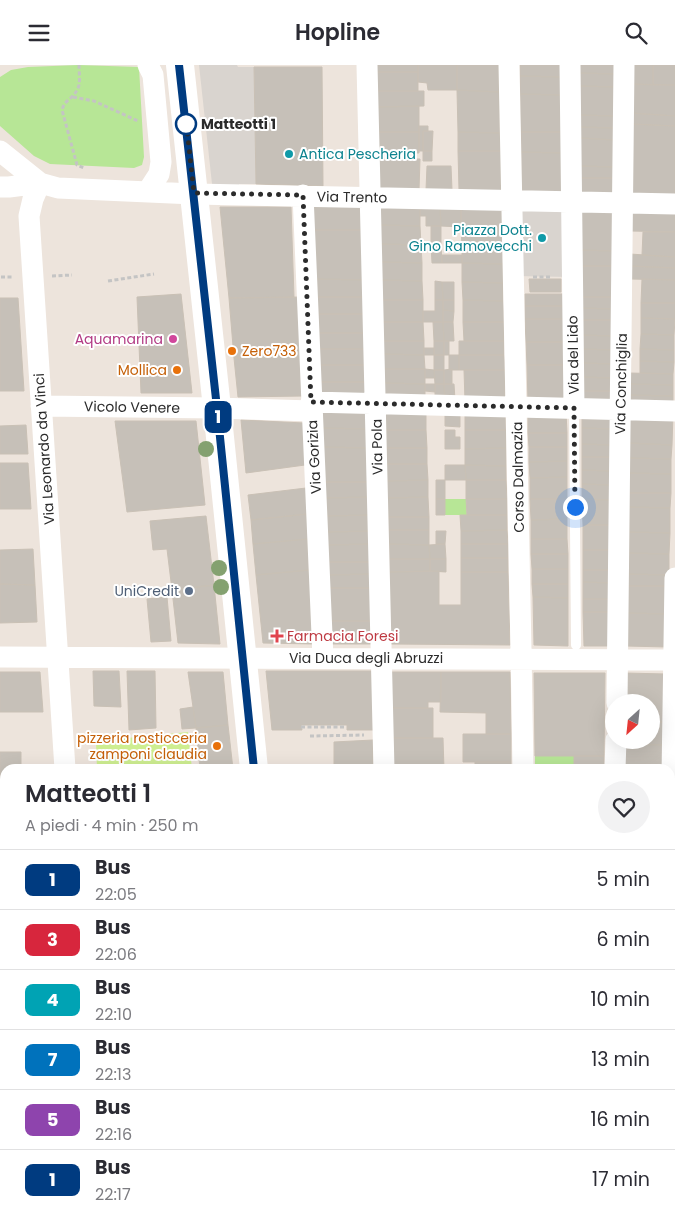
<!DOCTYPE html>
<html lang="it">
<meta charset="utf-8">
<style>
:root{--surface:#fff;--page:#f2f2f3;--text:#2b2b33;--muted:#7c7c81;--line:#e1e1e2}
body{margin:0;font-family:Poppins,sans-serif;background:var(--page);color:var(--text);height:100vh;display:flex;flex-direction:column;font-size:19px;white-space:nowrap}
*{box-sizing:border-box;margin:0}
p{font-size:16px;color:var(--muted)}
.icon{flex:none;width:28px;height:28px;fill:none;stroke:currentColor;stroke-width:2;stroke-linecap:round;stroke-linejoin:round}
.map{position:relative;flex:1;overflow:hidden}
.details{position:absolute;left:0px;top:699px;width:675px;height:456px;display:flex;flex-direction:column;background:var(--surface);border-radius:15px 15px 0 0;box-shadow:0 5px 20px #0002}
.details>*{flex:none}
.badge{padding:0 10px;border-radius:8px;font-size:18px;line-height:32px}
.needle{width:32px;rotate:207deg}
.buttons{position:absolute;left:605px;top:629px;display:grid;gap:10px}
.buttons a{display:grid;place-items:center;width:55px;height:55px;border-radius:50%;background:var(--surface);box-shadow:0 5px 20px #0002;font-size:25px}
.you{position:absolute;width:25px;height:25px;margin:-12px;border:4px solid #fff;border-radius:50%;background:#1a73e8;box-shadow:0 0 0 8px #1a73e833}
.map>.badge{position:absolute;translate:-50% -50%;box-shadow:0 0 0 2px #fff}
.round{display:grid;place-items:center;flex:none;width:52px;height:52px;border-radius:26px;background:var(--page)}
.headline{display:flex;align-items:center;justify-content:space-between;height:85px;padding:0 25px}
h1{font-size:24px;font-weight:600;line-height:38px}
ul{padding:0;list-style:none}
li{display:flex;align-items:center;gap:15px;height:60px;padding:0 25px;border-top:1px solid var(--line)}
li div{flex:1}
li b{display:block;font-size:19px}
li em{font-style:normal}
li .badge{min-width:55px;font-weight:700;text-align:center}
header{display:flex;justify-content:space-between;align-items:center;height:65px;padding:0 25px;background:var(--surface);font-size:22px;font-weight:600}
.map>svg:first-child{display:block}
</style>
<header><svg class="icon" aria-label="menu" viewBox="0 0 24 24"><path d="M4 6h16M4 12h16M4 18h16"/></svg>Hopline<svg class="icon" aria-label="search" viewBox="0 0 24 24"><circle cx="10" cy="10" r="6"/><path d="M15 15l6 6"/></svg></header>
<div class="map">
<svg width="675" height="1154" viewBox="0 0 675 1154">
<rect width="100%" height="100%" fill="#ede4dc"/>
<path fill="#b7e696" d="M78 0 139 2 144 92 142 100 134 103 50 99 34 91 0 61V12L11 5 28 2Z
M445 434H466L467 450H445Z
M535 691H574V704H535Z"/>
<path fill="#ceee91" d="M188 667 192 704H97L96 676Z"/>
<path fill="#d9d4cf" d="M199 0H237L238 2H254L256 119H239V120L213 128Z
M512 136 572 137V212L513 211Z"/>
<path fill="#c6c0b8" stroke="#c9c0b5" d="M375 0H418V7H375Z
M418 0H457V25H428L427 18 418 17Z
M457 0H499V27L457 25Z
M520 0H562V12L520 11Z
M580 0H615V9L580 8Z
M633 0H653V20L633 19Z
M653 0H675V20H653Z
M254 2H322L323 121 256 119Z
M375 7H418V26H376Z
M580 8 615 9V22L580 21Z
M520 11 562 12V30L520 29Z
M633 19 675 20V51L632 48Z
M580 21 615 22V51L580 50Z
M457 25 499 27 500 68 458 67Z
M376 26H424V41L376 42Z
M520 29 562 30V67H521Z
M419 41V67H377L376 42Z
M632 48 675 51V61L632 59Z
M580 50 615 51 614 63 580 62Z
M632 59 675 61V131L631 129Z
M419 61H428V66H423V86H419Z
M580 62 614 63 615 75 580 73Z
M423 66H433L432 86H423Z
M377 67H419V88L378 87Z
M458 67 500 68 501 86H458Z
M521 67H562V88L521 87Z
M580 73 615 75 614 102 580 101Z
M423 86H432V96H423Z
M458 86H501V126L459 125Z
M521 87 562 88 563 128 522 127Z
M378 94H420L419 125 379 124Z
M427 101H451L452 125H426Z
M580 101 614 102V113H580Z
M580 113H614V129L580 128Z
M313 140 364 141 365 165H314Z
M379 141 420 142V161L380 160Z
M220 142H291L294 232 229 233Z
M420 142H440L441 161H426V151H420Z
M440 142 461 143V162L441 161Z
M461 143 502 144V163L461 162Z
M580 146H614V186L581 185Z
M631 147 675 148V167L631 166Z
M380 160 420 161 421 180 380 179Z
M431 161H441V180H431Z
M461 162 502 163V182L462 181Z
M314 165H365L366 215 315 214Z
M643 167H675V192L642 190Z
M380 179 421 180 422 198 381 197Z
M431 180H441L442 198H432Z
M462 181 502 182 503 199 462 198Z
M581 185 614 186 613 201H581Z
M630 189 675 192V203L630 201Z
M442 190H462V198H442Z
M381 197 422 198V216L381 215Z
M462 198 503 199V218L462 217Z
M581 201H613V232H581Z
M630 201 675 203V215L630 214Z
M315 214 366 215V232H316Z
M529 214H561V227H530Z
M642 214 675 215V238H641Z
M381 215 422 216 423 235H382Z
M435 216 442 217 443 235H435Z
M442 217H454V235H443Z
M462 217 503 218V236L463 235Z
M181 229 192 328H141L137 232Z
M525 229H566L565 241H525Z
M302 232 303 292 234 293 229 233Z
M316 232H366L367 249H316Z
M581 232H613V244L581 243Z
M0 233H18L24 326H0Z
M382 235H423V257H382Z
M435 235H443V257H423V246H435Z
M443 235H454V246L443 245Z
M463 235 503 236 504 257H463Z
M641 238H675V254L641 253Z
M525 241H565L566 254H525Z
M581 243 613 244V255H581Z
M443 245 454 246 453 257H443Z
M316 249H367V268H317Z
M641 253 675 254 674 270 641 269Z
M525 254H566V277H526Z
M581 255H613V271L581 270Z
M382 257H423L424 276H383Z
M433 257H443L444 276H434Z
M443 257H453L454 276H444Z
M463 257H504V276H464Z
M317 268H367L368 284H317Z
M641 269 674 270V285L640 284Z
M581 270 613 271V285L581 284Z
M383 276H424V290L383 289Z
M434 276H444V290H434Z
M444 276H449V290H444Z
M459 276H504V290H459Z
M526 277H566V300H527Z
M424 283H434V290H424Z
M317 284H368V300H318Z
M581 284 613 285V299L582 298Z
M640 284 674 285V297L640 296Z
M383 289 424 290 425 304H384Z
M434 290H444V305H434Z
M449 290H459V305H449Z
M459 290H504L505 305H459Z
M303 292 304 331 238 332 234 293Z
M640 296 674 297 673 309 640 308Z
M582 298 613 299 612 313 582 312Z
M318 300H368V317H318Z
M527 300H566V338L528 337Z
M384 304H425V319L384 318Z
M425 304 434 305 435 313H425Z
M452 304V319H444V305Z
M434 305H444V319H435Z
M464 305H505V337L465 336Z
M629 308 673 309V320L629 319Z
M582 312 612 313V326H582Z
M318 317H368V333L319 332Z
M384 318 425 319V334H384Z
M425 319H435V327L425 326Z
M435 319H444L445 335H435Z
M444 319H454L455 335H445Z
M629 319 673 320V331L629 330Z
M582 326H612V340L582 339Z
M629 330 673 331V341L629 340Z
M319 341 369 342V364L320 363Z
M385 343 426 344V365H386Z
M445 344H460V362L445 361Z
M465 344 505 346 506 365H465Z
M528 346 566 347 567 368H528Z
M582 347 612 348V364L582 363Z
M629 348 673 349 672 380 628 378Z
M241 355 304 358 305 400 246 408Z
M115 356H196L205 440 127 447Z
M26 360 28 389H0V361Z
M320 363 369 364 370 383 321 382Z
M582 363 612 364V380L582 379Z
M386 365H426L427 383H386Z
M445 365H455V372H460V384H445Z
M465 365H506V383L465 384Z
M528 368H567V382H529Z
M628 378 672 380 671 394 628 393Z
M582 379 612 380V392H582Z
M321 382 370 383 371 417H322Z
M529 382H567V396L529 397Z
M386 383H427V399H386Z
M506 383V401L465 400V384Z
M582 392H612L611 406 582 405Z
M628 393 671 394V409L628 408Z
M567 396V412L530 413 529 397Z
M0 398H28L31 444H0Z
M386 399H427L428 415 387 416Z
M445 400H465L466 415H445Z
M465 400 506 401V415H466Z
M582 405 611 406V420L582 419Z
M628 408 671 409V428H628Z
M567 412V434H530V413Z
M428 415V432L387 433V416Z
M436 415H445V434H436Z
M466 415H506L507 434H466Z
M322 417H371V432L323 433Z
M582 419 611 420V435L582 434Z
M306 423 307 449 251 455 248 430Z
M628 428H671L670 443 628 442Z
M371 432V450L324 451 323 433Z
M428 432 429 452H388L387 433Z
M436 434H445V450H436Z
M466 434H507V450H467Z
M530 434H567V454L531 455Z
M582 434 611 435V460H583Z
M628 442 670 443V468L628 467Z
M307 449 308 474 253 479 251 455Z
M371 450 372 466 325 467 324 451Z
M460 450H507V465L461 466Z
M206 451 214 520 172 525 167 484 153 485 150 456Z
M388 452H429V465H388Z
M567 454V474H531V455Z
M583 460H611V485H583Z
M388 465H429V480L389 479Z
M507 465 508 479H461V466Z
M372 466V479L326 480 325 467Z
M436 466H446L445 479H436Z
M628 467 670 468 669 489 627 488Z
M308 474 309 505 256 510 253 479Z
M531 474H567L568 489H531Z
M372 479V497H326V480Z
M389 479 429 480 430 494H389Z
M445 479 446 494H430L429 480Z
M461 479H508V493H461Z
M33 484 35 520 0 519V485Z
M583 485H611V505H583Z
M627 488 669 489V510L627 509Z
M531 489H568V504H532Z
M461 493H508V507H461Z
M389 494H430V506L389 507Z
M430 494H446V507L430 506Z
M326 497H372L373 509 327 510Z
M532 504H568V519H532Z
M309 505 314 579 263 578 256 510Z
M583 505H611V518L583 517Z
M439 506V540H461V507H508L510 580 391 579 389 507Z
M373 509V523H327V510Z
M627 509 669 510V521H627Z
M583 517 611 518 610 534H583Z
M0 519 35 520 37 557 0 558Z
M532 519H568V533L533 532Z
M214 520 220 579 178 578 172 525Z
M627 521H669L668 549 627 548Z
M327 523H373L374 556H329Z
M167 532 171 576 151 577 147 534Z
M533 532 568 533V581L534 580Z
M583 534H610V547H583Z
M583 547H610V581H584Z
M627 548 668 549 667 582 626 581Z
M329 556H374V579H330Z
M93 606H119L121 642 94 641Z
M127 606H155L156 663 129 665Z
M266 606H372L373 665H347V660H301L302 665H272Z
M0 607H40L43 647H0Z
M188 607H223L228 660 196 663Z
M391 607H441V637H428V643H392Z
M441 607H510L511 669H486V648L440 647Z
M534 608H605L604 691H535Z
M625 608 666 609V657H651V638H624Z
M193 642 196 663 182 664 180 644Z
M392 643H433V673H392Z
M651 657H666L665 680 624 679V675H651Z
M228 660 233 704H200L196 663Z
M463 669H511V697H463Z
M392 673H443L444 704H393Z
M373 675V704H334V677Z
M624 679 665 680V704H623Z
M0 687H21V704H5V721H0Z
M574 691H604V704H574Z
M475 697H511V704H475Z
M0 721H5V760H0Z
M0 779H5V821H0Z
M0 821H5V906H0Z
M0 918H5V955H0Z
M670 984H675V1000H670Z
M0 1031H5V1150H29V1154H0Z
M670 1142H675V1154H667V1150H670Z
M29 1150H72V1154H29Z
M321 1150H382V1154H321Z
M442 1150H470V1154H442Z
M482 1150H515V1154H482Z
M563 1150H597V1154H563Z
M616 1150H656V1154H616Z"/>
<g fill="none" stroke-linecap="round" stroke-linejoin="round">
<path stroke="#c4c4c4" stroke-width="3" stroke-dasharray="4 2.5" stroke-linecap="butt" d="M79 0C79 8 81 19 77 25 72 35 65 34 62 45L77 100 84 103
M73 32 94 36 138 56
M52 211 72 210
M1 212H13
M533 212H552
M108 216 154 209
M301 662H345
M310 671 364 670"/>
<path stroke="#fff" stroke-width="10" d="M574 343 576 580
M0 1018H5
M240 1150V1154"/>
<path stroke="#fff" stroke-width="21" d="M367 0 384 704
M509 0 521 585 523 704
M570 0 574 343
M0 86 40 118
M40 118 33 134 29 151 65 704
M0 122H9L40 118 58 123 194 129 675 139
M148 126 159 109 161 97 153 10 148 0
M303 130 323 593
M311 337 675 346
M41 341 217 343 312 346
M0 592 675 595
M617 638 624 0
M615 704 616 675
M670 842 675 513
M670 973H675
M93 1150V1154
M392 1150V1154
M527 1150V1154
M606 1154V1150"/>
<path stroke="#fff" stroke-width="28" d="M180 0 217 343 254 704
M302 1150 303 1154"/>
</g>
<g fill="#84a170">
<circle cx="206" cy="384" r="8"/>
<circle cx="219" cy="503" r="8"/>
<circle cx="221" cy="522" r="8"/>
</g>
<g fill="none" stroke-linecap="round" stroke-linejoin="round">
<defs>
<path id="line" d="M179 0 217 343 254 704"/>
</defs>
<use href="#line" stroke="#fff" stroke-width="11"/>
<use href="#line" stroke="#003b80" stroke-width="8"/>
<path stroke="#2b2b2b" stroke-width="5" stroke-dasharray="0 9" d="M186 59V55L194 128 303 130 311 337 574 343 575 442"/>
</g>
<circle fill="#fff" stroke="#003b80" stroke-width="2.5" cx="186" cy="59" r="10"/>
<g fill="#0f9aa8" stroke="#fff" stroke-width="2">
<circle cx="289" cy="89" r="5"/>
<circle cx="542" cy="173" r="5"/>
</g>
<circle fill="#d1479c" stroke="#fff" stroke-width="2" cx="173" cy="274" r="5"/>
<g fill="#e8710a" stroke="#fff" stroke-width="2">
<circle cx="232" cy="286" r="5"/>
<circle cx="177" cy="305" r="5"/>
<circle cx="217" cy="681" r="5"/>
</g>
<circle fill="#5c6f8a" stroke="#fff" stroke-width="2" cx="189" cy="526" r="5"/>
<path fill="#e0444e" stroke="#fff" stroke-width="2" d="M274.5 563.5h5v5h5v5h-5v5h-5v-5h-5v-5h5z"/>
<g text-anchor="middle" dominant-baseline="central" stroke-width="4" stroke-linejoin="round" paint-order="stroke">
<g font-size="14" font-weight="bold" fill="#2b2b2b" stroke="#fff" text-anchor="start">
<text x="201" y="59">Matteotti 1</text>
</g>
<g font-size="14" fill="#0d838f" stroke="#fff" text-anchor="start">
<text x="299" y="89">Antica Pescheria</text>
<text x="532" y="165" text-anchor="end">Piazza Dott.<tspan x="532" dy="16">Gino Ramovecchi</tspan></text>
</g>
<g font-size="14" fill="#2b2b2b" stroke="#fff">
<text transform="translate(352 132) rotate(1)">Via Trento</text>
<text transform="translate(573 290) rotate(-91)">Via del Lido</text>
<text transform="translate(621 319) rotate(-89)">Via Conchiglia</text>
<text transform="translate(132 342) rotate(1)">Vicolo Venere</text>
<text transform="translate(377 382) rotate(-91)">Via Pola</text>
<text transform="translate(44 384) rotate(-94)">Via Leonardo da Vinci</text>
<text transform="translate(314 392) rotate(-93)">Via Gorizia</text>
<text transform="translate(518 412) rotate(-91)">Corso Dalmazia</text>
<text x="366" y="593">Via Duca degli Abruzzi</text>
</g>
<g font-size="14" fill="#b23c85" stroke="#fff" text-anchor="end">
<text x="163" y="274">Aquamarina</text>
</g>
<g font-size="14" fill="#c56008" stroke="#fff" text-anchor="end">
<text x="242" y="286" text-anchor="start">Zero733</text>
<text x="167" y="305">Mollica</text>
<text x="207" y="673">pizzeria rosticceria<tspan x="207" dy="16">zamponi claudia</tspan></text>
</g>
<g font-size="14" fill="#4e5e75" stroke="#fff" text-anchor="end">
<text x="179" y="526">UniCredit</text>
</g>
<g font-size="14" fill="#be3a42" stroke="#fff" text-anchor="start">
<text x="287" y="571">Farmacia Foresi</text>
</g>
</g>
</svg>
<div class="buttons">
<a><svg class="needle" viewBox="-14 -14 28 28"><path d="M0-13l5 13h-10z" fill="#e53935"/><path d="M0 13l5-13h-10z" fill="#7c7c81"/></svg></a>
</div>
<div class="you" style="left:575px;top:442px"></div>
<b class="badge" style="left:218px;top:352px;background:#003b80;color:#fff">1</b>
<section class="details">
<div class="headline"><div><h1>Matteotti 1</h1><p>A piedi · 4 min · 250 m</p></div><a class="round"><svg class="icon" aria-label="heart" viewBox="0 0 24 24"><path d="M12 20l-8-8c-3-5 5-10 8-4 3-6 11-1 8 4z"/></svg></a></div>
<ul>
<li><span class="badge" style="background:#003b80;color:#fff">1</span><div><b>Bus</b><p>22:05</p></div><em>5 min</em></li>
<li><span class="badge" style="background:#d7263d;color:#fff">3</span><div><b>Bus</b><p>22:06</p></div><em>6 min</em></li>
<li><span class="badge" style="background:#00a3b4;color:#fff">4</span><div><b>Bus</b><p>22:10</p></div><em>10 min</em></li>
<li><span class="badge" style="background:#0072bc;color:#fff">7</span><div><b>Bus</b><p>22:13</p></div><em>13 min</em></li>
<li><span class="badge" style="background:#8e44ad;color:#fff">5</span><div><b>Bus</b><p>22:16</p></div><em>16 min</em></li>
<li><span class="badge" style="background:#003b80;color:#fff">1</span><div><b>Bus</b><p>22:17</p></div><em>17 min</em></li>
</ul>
</section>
</div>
